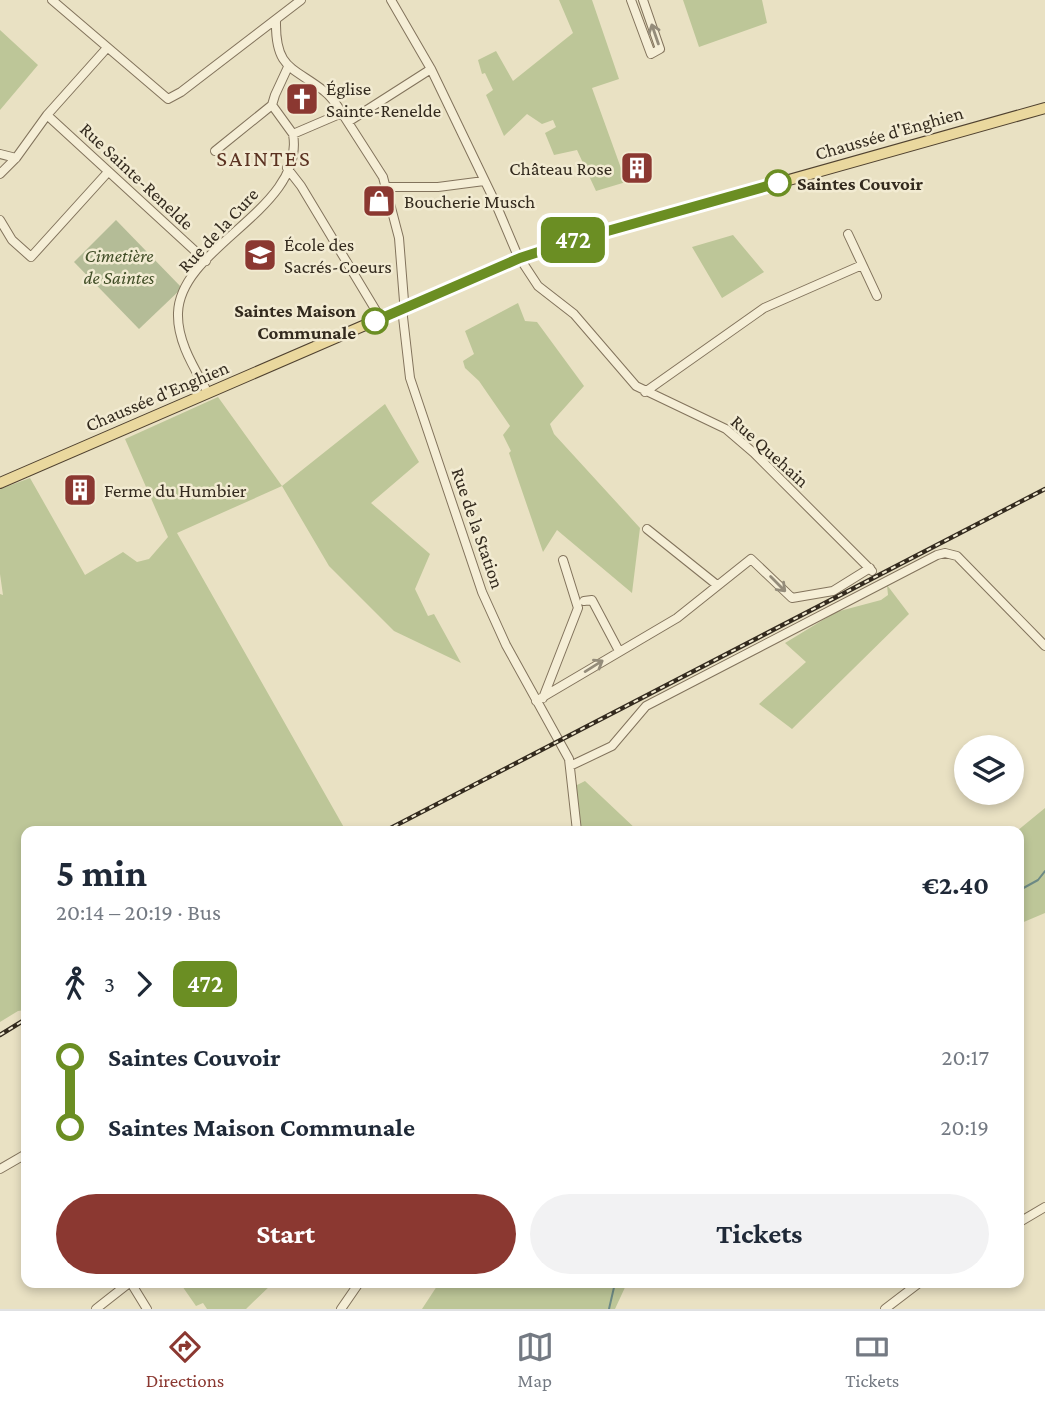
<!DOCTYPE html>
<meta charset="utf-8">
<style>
:root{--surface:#fff;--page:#f2f2f3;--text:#1f2937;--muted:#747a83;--line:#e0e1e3;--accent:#8b3831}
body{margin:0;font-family:"Crimson Pro",serif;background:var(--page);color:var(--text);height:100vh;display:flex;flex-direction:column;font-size:26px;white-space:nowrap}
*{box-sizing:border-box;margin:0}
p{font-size:23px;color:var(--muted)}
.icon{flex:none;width:38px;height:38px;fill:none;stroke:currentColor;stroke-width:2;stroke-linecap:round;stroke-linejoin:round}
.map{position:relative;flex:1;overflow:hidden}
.side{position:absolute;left:21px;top:826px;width:1003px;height:462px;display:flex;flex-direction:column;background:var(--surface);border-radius:14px;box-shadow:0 4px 10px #0003}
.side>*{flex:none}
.badge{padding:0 14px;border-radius:10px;font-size:24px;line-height:46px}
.controls{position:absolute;left:954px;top:735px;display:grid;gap:14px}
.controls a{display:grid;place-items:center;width:70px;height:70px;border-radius:50%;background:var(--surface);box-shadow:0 4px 10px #0003;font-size:35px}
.map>.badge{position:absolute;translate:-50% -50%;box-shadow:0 0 0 4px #fff}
.legs{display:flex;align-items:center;gap:10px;height:77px;padding:0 35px;font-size:23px}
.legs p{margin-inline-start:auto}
.overview{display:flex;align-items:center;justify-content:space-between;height:119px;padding:0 35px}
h1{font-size:38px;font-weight:700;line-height:52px}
.cta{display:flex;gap:14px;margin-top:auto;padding:14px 35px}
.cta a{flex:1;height:80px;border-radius:42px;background:var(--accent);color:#fff;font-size:28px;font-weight:700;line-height:80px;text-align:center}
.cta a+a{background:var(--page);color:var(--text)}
ul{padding:0 35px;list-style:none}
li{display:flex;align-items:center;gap:24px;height:70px;font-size:26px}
li i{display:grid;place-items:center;width:10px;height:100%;margin:0 9px;background:currentColor}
li i::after{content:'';width:18px;height:18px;margin:-9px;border:5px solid;border-radius:50%;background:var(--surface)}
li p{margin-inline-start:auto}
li:first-child i{background:linear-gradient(#0000 50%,currentColor 0)}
li:last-child i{background:linear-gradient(currentColor 50%,#0000 0)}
.dock{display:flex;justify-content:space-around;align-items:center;height:98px;border-top:2px solid var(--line);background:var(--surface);font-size:19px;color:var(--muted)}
.dock a{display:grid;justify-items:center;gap:4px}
.dock .current{color:var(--accent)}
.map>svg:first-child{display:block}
</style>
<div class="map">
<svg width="1045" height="1309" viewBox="0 0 1045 1309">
<rect width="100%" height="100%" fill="#e9e1c3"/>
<path fill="#bdc698" d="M559 0H592L619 79 592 88 626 182 596 191 577 150 554 155 545 133 556 127 553 120 542 124 527 114 504 136 486 95 493 90 485 73 482 74 478 60 496 51 513 81 573 33Z
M683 0H762L767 23 699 47Z
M0 30 38 65 0 110Z
M733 235 764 272 722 298 692 247Z
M518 303 525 321 537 322 584 386 550 424 554 434 640 528 632 593 557 530 543 552 509 453 511 451 503 435 510 426 479 381 465 368 463 361 474 354 465 331Z
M218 397 282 486 385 404 419 462 371 503 430 554 415 589 428 616 434 614 461 663 394 631 329 566 282 486 177 533 346 831H26V1010L18 1011 0 1022V594L3 595 0 574V489L30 478 85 575 123 552 137 562 149 559 168 537 125 439Z
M887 585 909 614 792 729 759 704 806 662 785 643 836 612 881 600 888 595Z
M585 781 638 831H582L575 786Z
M1045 808V913L1019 924 1017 831Z
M180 1283H273L246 1309H207L203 1303 196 1306Z
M439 1283H627L615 1309H422Z"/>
<path fill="#b4bc97" d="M116 220 182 288 139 329 74 262Z"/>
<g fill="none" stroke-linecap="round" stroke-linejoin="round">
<path stroke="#6d8a85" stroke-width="2" d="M1018 891 1038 880 1045 871
M609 1309 615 1283"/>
<defs>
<path id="minor" d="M52 0 168 99 181 92 301 0
M391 0 431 69 495 202 517 254 538 286 574 314 636 386 726 429 754 453 872 571
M631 0 651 54 660 49 643 0
M276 21C275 70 294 67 324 91 332 97 337 105 342 113L293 134 272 105 275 95 288 67
M342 113 383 177 399 238 404 301 403 317 410 378 482 592 506 645 569 759 577 831
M47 115 206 261
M348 122 431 69
M215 151 272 105
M0 154 16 158
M287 168 301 186 381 319
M0 174 16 158 47 115 106 49
M386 187H438L484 181
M0 220 12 240 31 257 108 172
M848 234 877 296
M645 392 764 308 862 265
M208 393C195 369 177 342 178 313 180 246 306 209 293 134
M647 529 717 585
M584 601 592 600 619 651
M543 698 578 608 563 560
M536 701 677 618 751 559 792 598 833 591 870 568
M570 766 612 746 646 706 937 555 945 553 957 556 1045 646
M0 1169 26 1154
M1018 1223 1045 1207
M131 1283 147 1309
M96 1309 129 1283
M341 1309 359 1283
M885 1309 919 1283"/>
<path id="major" d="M0 483 520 258 572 241 1045 108"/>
</defs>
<use href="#minor" stroke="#82735c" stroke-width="10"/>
<use href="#major" stroke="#504230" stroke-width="12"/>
<use href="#minor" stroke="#f5eed6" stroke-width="8"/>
<use href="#major" stroke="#ead89e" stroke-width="10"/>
<defs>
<path id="rail" d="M385 831 1045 489
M0 1035 26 1019"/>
</defs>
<use href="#rail" stroke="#332a1e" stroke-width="4.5"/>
<use href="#rail" stroke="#f2ebd2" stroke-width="2" stroke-dasharray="5" stroke-linecap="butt"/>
</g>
<defs><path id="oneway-shaft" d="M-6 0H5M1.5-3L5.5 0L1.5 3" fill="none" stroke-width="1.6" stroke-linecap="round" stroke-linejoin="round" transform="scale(1.75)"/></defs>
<g stroke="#948c7a">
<use href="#oneway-shaft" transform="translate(655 34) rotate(-109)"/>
<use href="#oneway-shaft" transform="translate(778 584) rotate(45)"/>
<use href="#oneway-shaft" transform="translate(594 666) rotate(-32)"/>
</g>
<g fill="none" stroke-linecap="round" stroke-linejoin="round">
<defs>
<path id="line-1" d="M375 321 520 258 572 241 778 183"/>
</defs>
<use href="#line-1" stroke="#fff" stroke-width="16"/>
<use href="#line-1" stroke="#6b8e23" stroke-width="10"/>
</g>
<defs>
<symbol id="church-square" viewBox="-11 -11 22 22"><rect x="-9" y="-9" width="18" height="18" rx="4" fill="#8b3831" stroke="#f2ebd2"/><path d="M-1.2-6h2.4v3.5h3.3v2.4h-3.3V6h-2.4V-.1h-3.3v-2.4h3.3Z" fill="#fff"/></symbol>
<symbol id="building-square" viewBox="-11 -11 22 22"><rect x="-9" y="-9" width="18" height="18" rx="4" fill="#8b3831" stroke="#f2ebd2"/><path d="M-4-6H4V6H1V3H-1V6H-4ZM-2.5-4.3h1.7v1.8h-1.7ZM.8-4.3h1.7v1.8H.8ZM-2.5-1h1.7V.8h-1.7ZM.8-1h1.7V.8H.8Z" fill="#fff"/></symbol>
<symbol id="shop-square" viewBox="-11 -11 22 22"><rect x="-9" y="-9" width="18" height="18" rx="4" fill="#8b3831" stroke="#f2ebd2"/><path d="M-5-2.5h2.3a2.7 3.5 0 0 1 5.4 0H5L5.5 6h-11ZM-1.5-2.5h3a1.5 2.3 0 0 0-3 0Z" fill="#fff"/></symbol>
<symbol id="school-square" viewBox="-11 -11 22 22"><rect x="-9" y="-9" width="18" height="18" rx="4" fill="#8b3831" stroke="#f2ebd2"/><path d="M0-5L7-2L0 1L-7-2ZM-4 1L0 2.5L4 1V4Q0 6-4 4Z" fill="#fff"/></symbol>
</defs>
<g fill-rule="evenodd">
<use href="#church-square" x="283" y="80" width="38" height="38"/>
<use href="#building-square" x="618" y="149" width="38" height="38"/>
<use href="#shop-square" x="360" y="182" width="38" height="38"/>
<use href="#school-square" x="241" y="236" width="38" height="38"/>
<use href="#building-square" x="61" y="471" width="38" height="38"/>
</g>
<g fill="#fff" stroke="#6b8e23" stroke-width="3.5">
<circle cx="778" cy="183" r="12"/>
<circle cx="375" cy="321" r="12"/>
</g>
<g text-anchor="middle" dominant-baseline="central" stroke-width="5" stroke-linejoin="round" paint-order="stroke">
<g font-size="19" fill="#332a1e" stroke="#f2ebd2" text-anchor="start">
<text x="326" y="88">Église<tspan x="326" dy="22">Sainte-Renelde</tspan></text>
<text x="612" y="168" text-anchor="end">Château Rose</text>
<text x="404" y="201">Boucherie Musch</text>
<text x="284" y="244">École des<tspan x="284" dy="22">Sacrés-Coeurs</tspan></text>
<text x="104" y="490">Ferme du Humbier</text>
</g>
<g font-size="19" fill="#332a1e" stroke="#f2ebd2">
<text transform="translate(889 133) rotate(-16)">Chaussée d'Enghien</text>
<text transform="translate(137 176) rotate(43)">Rue Sainte-Renelde</text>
<text transform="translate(218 230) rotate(-47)">Rue de la Cure</text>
<text transform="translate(157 396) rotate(-23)">Chaussée d'Enghien</text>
<text transform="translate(770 451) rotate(42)">Rue Quehain</text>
<text transform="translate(478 528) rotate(71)">Rue de la Station</text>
</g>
<g font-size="19" font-weight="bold" fill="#332a1e" stroke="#f2ebd2" text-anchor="start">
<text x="797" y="183">Saintes Couvoir</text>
<text x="356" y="310" text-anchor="end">Saintes Maison<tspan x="356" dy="22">Communale</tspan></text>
</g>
<g font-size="19" font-style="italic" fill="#414e27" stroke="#f2ebd2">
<text x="119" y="255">Cimetière<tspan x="119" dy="22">de Saintes</tspan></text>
</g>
<g font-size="23" letter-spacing="2" fill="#5c3322" stroke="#f2ebd2">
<text x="264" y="158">SAINTES</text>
</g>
</g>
</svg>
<div class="controls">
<a><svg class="icon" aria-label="layers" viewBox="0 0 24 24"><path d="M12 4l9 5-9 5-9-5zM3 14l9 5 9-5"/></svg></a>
</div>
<b class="badge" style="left:573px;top:240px;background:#6b8e23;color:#fff">472</b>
<section class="side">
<div class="overview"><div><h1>5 min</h1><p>20:14 – 20:19 · Bus</p></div><b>€2.40</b></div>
<div class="legs"><svg class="icon" aria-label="walk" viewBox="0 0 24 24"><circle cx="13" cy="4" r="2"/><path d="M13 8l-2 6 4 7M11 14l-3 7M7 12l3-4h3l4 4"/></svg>3<svg class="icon" aria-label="forward" viewBox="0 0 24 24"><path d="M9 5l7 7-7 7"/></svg><b class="badge" style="background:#6b8e23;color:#fff">472</b></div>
<ul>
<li><i style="color:#6b8e23"></i><b>Saintes Couvoir</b><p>20:17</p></li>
<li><i style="color:#6b8e23"></i><b>Saintes Maison Communale</b><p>20:19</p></li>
</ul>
<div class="cta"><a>Start</a><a>Tickets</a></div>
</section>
</div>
<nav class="dock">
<a class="current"><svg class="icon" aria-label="directions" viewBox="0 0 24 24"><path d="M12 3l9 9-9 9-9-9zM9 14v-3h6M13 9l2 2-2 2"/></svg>Directions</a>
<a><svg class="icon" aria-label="map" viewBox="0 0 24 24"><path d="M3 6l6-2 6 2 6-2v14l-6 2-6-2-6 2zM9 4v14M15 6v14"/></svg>Map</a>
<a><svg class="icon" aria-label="tickets" viewBox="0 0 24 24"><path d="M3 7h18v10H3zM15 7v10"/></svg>Tickets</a>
</nav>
